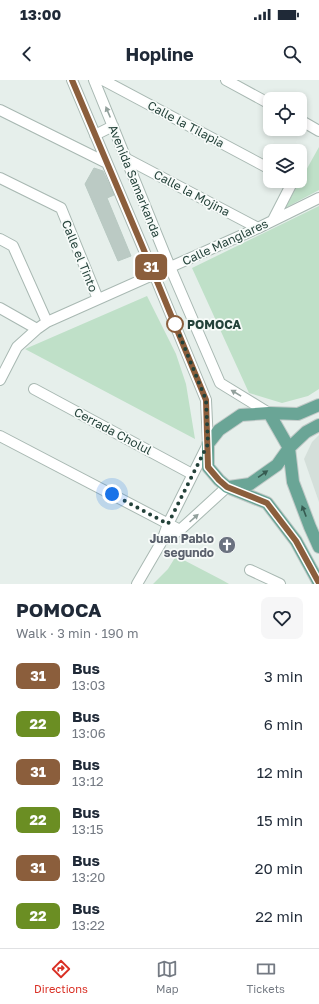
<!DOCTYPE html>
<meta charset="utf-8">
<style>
:root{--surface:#fff;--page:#f6f6f7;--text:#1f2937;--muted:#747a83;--line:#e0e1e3;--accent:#d93025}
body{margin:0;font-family:"Golos Text",sans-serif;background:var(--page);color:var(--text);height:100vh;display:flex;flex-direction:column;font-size:15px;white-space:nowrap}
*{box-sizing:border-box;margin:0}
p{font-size:13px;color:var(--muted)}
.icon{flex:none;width:22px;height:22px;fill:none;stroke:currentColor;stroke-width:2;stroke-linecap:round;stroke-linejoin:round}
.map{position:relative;height:504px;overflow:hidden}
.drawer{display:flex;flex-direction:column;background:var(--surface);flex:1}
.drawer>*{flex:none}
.badge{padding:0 8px;border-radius:6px;font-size:14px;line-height:26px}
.fabs{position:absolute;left:263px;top:12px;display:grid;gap:8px}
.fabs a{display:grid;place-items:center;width:44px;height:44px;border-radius:8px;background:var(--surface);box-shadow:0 2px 6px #0003;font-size:20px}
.you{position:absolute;width:20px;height:20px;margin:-10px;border:3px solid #fff;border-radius:50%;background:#1a73e8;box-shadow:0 0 0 6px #1a73e833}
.map>.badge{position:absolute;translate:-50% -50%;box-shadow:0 0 0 2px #fff}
.round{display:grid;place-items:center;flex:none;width:42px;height:42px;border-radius:8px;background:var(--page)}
.headline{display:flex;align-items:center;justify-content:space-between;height:68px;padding:0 16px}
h1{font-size:19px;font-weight:700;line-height:30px}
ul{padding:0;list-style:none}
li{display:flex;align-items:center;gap:12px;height:48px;padding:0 16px}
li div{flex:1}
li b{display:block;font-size:15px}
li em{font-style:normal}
li .badge{min-width:44px;font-weight:700;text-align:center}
.status{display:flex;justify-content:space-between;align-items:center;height:28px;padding:0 20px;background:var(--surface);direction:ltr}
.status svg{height:11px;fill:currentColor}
header{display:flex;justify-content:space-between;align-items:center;height:52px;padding:0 16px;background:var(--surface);font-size:18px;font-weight:700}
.tab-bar{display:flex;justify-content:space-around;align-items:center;height:56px;border-top:1px solid var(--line);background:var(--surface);font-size:11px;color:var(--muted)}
.tab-bar a{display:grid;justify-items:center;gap:2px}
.tab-bar .active{color:var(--accent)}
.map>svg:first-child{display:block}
</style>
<div class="status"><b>13:00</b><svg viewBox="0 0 49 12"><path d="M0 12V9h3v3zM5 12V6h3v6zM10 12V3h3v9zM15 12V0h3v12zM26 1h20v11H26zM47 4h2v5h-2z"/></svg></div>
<header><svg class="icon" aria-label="back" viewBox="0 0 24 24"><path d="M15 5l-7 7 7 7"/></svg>Hopline<svg class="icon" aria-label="search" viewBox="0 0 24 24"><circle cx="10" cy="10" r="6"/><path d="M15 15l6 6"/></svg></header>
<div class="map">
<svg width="319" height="504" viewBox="0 0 319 504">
<rect width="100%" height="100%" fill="#e6efeb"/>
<path fill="#d4dfda" d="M319 355V422L304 379 312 362Z"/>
<path fill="#bfe0c8" d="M319 67V110L285 128Z
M319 126V309L308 316 282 323 249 313 192 188Z
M147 216 176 274 186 304 195 359 25 269Z
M176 476 222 500 229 504H153L168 489Z"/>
<path fill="#bbcac4" stroke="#b8c9c2" d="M94 88 103 91 114 115 107 118 131 176 118 181 85 104Z"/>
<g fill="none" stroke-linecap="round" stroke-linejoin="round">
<defs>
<path id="minor" d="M72 0 154 194 206 320 208 364 168 444 162 461 137 504
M94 0 170 187 220 303 269 333
M103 0 270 89
M226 0 270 24
M0 30 107 83
M300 40 319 51
M95 55 113 46
M127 79 258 148
M0 98 61 128 98 219
M273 140 293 101
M0 159 13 166 47 242
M0 228 37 249
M0 300 17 267 37 249 47 242 258 148 319 118
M34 309 192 394
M0 356 180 450
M162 461 180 450 227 407
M250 490 280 504"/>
<path id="major" d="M319 325 298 334 269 333 241 335 219 350 208 364V387L219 400 227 407 267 423 296 461 319 503
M269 333 289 368 293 402 310 447 319 467
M229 407 250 404 277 385 289 368 306 352 319 345"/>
</defs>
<use href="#minor" stroke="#a8b8b2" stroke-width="12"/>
<use href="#major" stroke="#c2cac8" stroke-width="14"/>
<use href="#minor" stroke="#fff" stroke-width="10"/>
<use href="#major" stroke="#6aa596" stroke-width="12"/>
</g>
<defs><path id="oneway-solid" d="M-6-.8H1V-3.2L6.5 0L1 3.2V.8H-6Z"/></defs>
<g fill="#92a09c">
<use href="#oneway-solid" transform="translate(108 32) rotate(-113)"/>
<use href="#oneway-solid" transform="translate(236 313) rotate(-149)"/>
<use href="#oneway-solid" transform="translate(194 438) rotate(-42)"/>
</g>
<g fill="#365b51">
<use href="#oneway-solid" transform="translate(263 394) rotate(-35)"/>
<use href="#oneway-solid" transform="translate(304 431) rotate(-111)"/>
</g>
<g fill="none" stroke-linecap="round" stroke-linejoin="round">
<defs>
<path id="line" d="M72 0 154 194 206 320 208 387 219 400 227 407 267 423 296 461 319 503"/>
</defs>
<use href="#line" stroke="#fff" stroke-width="9"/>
<use href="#line" stroke="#8b5e3c" stroke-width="6"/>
<path stroke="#24423a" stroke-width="4" stroke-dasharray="0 7.2" d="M112 414 168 444 208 364 206 320 175 244"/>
</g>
<defs>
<symbol id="church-disc" viewBox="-11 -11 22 22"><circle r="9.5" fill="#6b7280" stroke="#f7fbf9"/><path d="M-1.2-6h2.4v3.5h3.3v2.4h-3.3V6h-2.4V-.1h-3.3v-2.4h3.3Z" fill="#fff"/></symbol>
</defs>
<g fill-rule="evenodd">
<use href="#church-disc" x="217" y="455" width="20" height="20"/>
</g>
<circle fill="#fff" stroke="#8b5e3c" stroke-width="2" cx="175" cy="244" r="8"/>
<g text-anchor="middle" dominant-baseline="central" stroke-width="3.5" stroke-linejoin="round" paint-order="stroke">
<g font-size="12" fill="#24423a" stroke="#f7fbf9">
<text transform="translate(186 44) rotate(28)">Calle la Tilapia</text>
<text transform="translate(135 101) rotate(68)">Avenida Samarkanda</text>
<text transform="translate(192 113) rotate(28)">Calle la Mojina</text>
<text transform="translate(225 162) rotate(-25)">Calle Manglares</text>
<text transform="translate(80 176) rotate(68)">Calle el Tinto</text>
<text transform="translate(113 351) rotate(28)">Cerrada Cholul</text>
</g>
<g font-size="12" font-weight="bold" fill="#24423a" stroke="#f7fbf9" text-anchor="start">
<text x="187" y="244">POMOCA</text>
</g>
<g font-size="12" font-weight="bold" fill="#5b616d" stroke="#f7fbf9" text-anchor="end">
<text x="214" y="458">Juan Pablo<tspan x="214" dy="14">segundo</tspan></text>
</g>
</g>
</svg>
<div class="fabs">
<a><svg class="icon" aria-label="locate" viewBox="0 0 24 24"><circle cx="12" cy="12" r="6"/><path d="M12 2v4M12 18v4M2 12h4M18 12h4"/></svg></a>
<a><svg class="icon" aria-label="layers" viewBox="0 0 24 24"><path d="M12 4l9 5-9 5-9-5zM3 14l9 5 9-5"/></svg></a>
</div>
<div class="you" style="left:112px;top:414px"></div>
<b class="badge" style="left:151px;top:187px;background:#8b5e3c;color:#fff">31</b>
</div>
<section class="drawer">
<div class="headline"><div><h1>POMOCA</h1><p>Walk · 3 min · 190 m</p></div><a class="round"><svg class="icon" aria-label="heart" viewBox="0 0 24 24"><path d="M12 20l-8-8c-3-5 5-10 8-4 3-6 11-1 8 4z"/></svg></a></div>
<ul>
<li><span class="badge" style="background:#8b5e3c;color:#fff">31</span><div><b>Bus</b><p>13:03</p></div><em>3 min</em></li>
<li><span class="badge" style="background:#6b8e23;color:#fff">22</span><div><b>Bus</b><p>13:06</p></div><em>6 min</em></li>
<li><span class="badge" style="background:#8b5e3c;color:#fff">31</span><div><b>Bus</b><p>13:12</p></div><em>12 min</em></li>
<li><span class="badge" style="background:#6b8e23;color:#fff">22</span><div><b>Bus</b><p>13:15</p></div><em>15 min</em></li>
<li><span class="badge" style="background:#8b5e3c;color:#fff">31</span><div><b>Bus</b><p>13:20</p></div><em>20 min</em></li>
<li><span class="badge" style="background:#6b8e23;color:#fff">22</span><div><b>Bus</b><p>13:22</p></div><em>22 min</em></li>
</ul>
</section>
<nav class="tab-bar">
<a class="active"><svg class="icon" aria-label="directions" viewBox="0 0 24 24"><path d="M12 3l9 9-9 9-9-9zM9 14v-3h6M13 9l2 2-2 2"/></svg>Directions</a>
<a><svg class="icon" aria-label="map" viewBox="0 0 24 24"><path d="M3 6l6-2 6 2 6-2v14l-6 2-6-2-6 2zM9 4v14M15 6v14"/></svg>Map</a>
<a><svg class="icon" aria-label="tickets" viewBox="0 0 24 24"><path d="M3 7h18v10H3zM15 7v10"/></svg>Tickets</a>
</nav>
